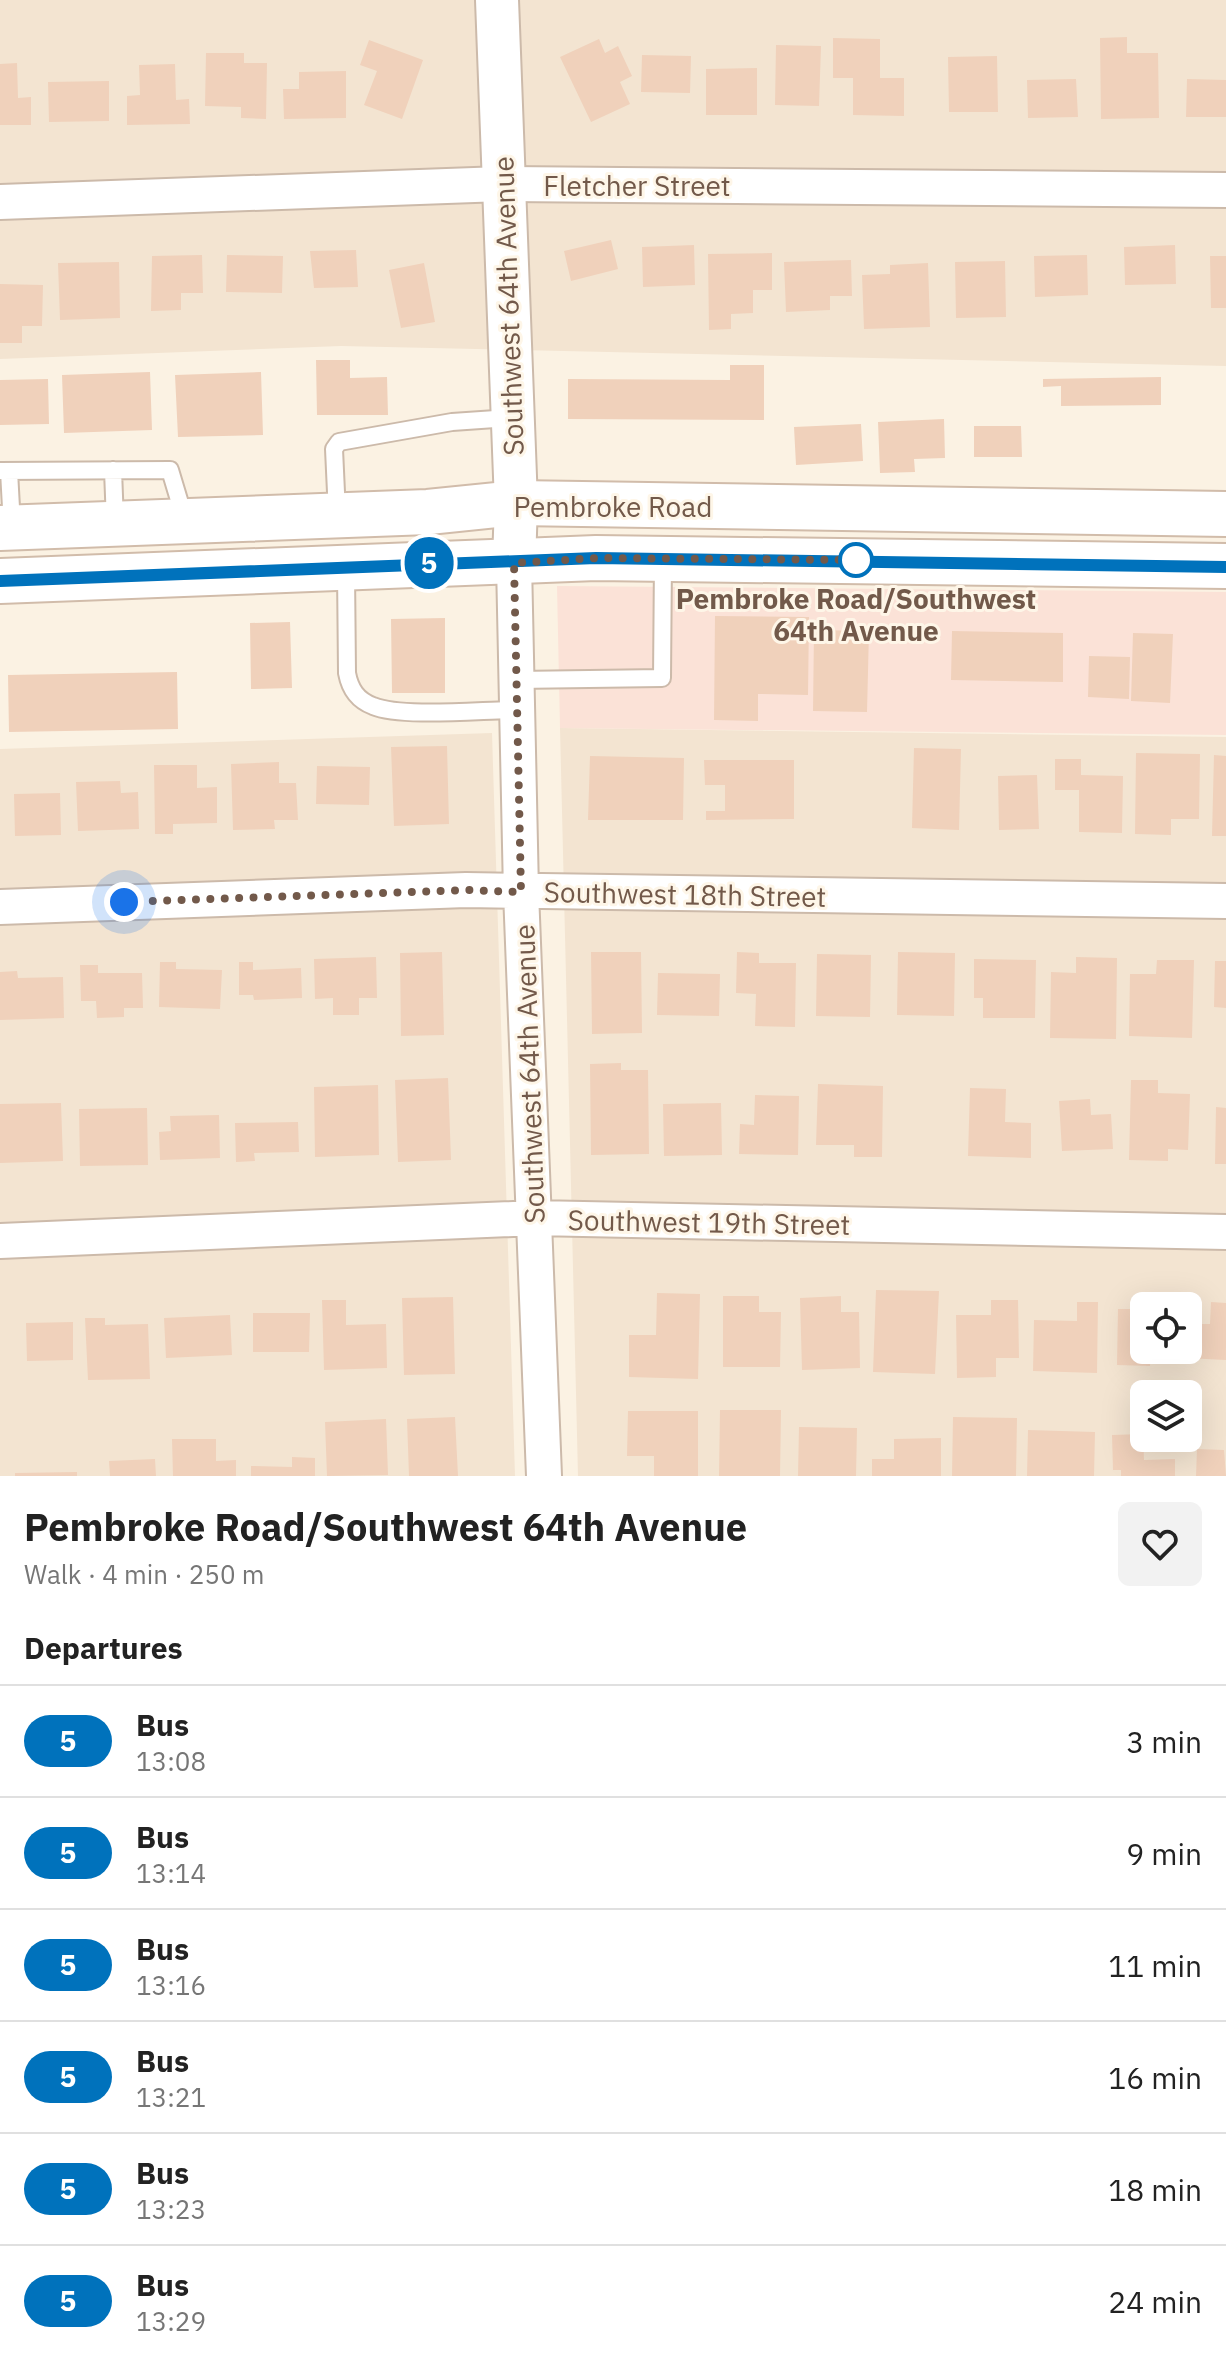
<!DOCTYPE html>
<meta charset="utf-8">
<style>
:root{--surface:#fff;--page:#f2f2f2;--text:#222;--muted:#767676;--line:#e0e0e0}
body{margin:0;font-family:"IBM Plex Sans",sans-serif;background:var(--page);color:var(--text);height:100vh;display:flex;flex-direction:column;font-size:30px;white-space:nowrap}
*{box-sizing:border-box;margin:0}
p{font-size:26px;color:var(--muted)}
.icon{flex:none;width:44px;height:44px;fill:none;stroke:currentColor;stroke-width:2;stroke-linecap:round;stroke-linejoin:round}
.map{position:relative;height:1476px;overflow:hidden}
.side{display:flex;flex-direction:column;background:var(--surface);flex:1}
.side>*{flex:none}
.badge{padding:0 16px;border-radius:26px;font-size:28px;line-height:52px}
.tools{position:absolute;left:1130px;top:1292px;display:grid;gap:16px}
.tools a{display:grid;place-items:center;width:72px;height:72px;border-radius:12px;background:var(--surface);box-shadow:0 8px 32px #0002;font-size:40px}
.you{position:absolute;width:40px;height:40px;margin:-20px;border:6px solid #fff;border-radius:50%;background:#1a73e8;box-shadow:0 0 0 12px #1a73e833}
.map>.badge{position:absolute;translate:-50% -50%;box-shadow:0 0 0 4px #fff}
h2{padding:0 24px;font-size:30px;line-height:72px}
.round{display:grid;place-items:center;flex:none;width:84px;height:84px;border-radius:12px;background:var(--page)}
.headline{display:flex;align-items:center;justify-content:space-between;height:136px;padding:0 24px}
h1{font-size:38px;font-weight:700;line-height:60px}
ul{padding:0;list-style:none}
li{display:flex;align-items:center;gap:24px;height:112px;padding:0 24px;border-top:2px solid var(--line)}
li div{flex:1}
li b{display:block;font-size:30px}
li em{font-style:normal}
li .badge{min-width:88px;font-weight:700;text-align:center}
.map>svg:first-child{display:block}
</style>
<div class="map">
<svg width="1226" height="1476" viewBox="0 0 1226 1476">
<rect width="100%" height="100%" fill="#fbf2e3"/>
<path fill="#f3e4d1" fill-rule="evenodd" d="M0 0H1226V366L341 346 0 359Z
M560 728 1226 737V1476H578ZM1144 1306H1188V1350H1144ZM1144 1394H1188V1438H1144Z
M492 733 515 1476H0V749Z"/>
<path fill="#fbe2d7" d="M557 586 1226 592V735L560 728Z"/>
<path fill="#f0d1bb" d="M1127 37V53H1158L1159 118 1101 119 1100 38Z
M833 38 880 39V78H904V116L853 115V78H833Z
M599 39 605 53 618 46 632 76 620 82 630 104 591 122 560 57Z
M369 40 423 60 402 119 364 105 377 71 360 65Z
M776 45 821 46 819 106 775 105Z
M206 53H244V63H267L266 119 241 118V107L205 106Z
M642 55 691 56 690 93 641 92Z
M997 56 998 112H949L948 57Z
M17 63 18 98 31 97V125H0V64Z
M175 64 176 100 189 99 190 124 127 125V96L140 95 139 65Z
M757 68V115H706V69Z
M346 71V118L284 119 283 89H299V72Z
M1076 79 1078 117 1028 118 1027 80Z
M1187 79 1226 80V117H1186Z
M109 81V121L49 122 48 82Z
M611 240 618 269 571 281 564 251Z
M694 245 695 285 643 287 642 247Z
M1175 245 1176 284 1125 285 1124 247Z
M356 250 358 287 314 288 310 251Z
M772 253V290H753V313L731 314V329L709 330 708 254Z
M202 255 203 293H181V310L151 311 152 256Z
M227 255 283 256 282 293 226 292Z
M1087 255 1088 295 1035 297 1034 256Z
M1210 256H1226V308H1211Z
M851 260 852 296H830V310L786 312 784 262Z
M1005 261 1006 317 956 318 955 262Z
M119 262 120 318 60 320 58 263Z
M424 263 435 322 401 328 389 270Z
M928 263 930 327 864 329 862 275 890 274V265Z
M0 284 43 285 42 326H22V343H0Z
M316 360H350V378L387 377 388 415H317Z
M730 365H764V420L568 419V379L730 380Z
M150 372 152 430 64 433 62 375Z
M261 372 263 435 178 437 175 375Z
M1161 377V405L1061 406V386L1043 387V379Z
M48 379 49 424 0 425V380Z
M944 419 945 458 914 459 915 472 880 473 878 422Z
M861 424 863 461 796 465 794 427Z
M974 426H1021L1022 457H974Z
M715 616 809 617 808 695 758 694V721L714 720Z
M445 618V693H392L391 619Z
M290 622 292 688 251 689 250 623Z
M814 630 869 631 867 712 813 711Z
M952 631 1063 633V682L951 680Z
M1133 633 1173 634 1170 703 1131 701Z
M1089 656 1130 657 1129 699 1088 697Z
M177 672 178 729 9 732 8 675Z
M447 746 449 824 394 826 391 747Z
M914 748 961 749 959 830 912 828Z
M1136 753 1200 754 1199 819H1171V835L1135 834Z
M1214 755 1226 756V836H1212Z
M590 756 684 758 683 820H588Z
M1055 759H1081V775L1123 776 1122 833 1079 832V790H1055Z
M704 760H794V819L706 820V811H725V785H705Z
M279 762V783H296L298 820H274L275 829 233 830 231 764Z
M154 765H197V788L217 787V823L173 824V834H155Z
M317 766 370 767 369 805 316 804Z
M1037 775 1039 829 999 830 998 776Z
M120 781 121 793 138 792 139 829 78 831 76 782Z
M60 793 61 835 15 836 14 794Z
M442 952 444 1035 401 1036 400 953Z
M591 952H641L642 1033 592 1034Z
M737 952 759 953V963H796L795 1027 755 1026 756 994 736 993Z
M898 952 955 953 954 1016 897 1015Z
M817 954 871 955 870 1017 816 1016Z
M376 957 377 998H359V1015H333V998L315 999 314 959Z
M1076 957 1117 958 1116 1039 1050 1038 1051 972 1076 973Z
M974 959 1036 960 1035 1018H983V998H974Z
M1157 960H1194L1192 1038 1129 1036 1130 974H1156Z
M1215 961H1226V1008L1214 1007Z
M160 962H176V969L222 970 220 1009 159 1007Z
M239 962H253V970L301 968 302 998 254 1000 253 995H239Z
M80 965H98V973H142L143 1008H124V1017L97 1018 96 1001H81Z
M17 971 18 978 63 977 64 1018 0 1020V972Z
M658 973 720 974 719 1016 657 1015Z
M621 1063V1070H648L649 1154 591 1155 590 1064Z
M448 1078 451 1160 398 1162 395 1080Z
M1131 1080H1158V1093L1190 1094 1188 1150 1168 1149V1161L1129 1160Z
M818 1084 883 1086 882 1157H854V1145H816Z
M378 1085 379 1155 315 1157 314 1087Z
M970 1088 1006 1089 1005 1122 1031 1123V1158L968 1156Z
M755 1095 799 1096 798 1155 739 1154 740 1124 754 1125Z
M1090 1099 1091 1115 1111 1114 1113 1149 1062 1151 1059 1101Z
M61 1103 63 1161 0 1163V1104Z
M721 1103 722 1155 664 1156 663 1104Z
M1216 1107 1226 1108V1164H1215Z
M147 1108 148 1165 80 1166 79 1109Z
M219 1115 220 1158 160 1160 159 1132 171 1131 170 1116Z
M298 1122 299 1152 254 1153 255 1161 236 1162 235 1123Z
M876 1290 939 1291 935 1374 873 1372Z
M657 1293 700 1294 698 1379 629 1377V1335H656Z
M723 1296H759V1312H781L780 1367H723Z
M841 1296V1312H859L860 1368 802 1370 800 1298Z
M453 1297 455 1374 404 1375 402 1298Z
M322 1300H346V1325L386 1324 387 1368 324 1370Z
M991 1300H1018L1019 1358H996V1377L957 1378 956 1315H991Z
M1077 1302H1098L1097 1373 1033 1371 1034 1320 1077 1321Z
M1211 1302 1226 1303V1360L1186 1358 1188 1324H1210Z
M1118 1309H1144V1350H1151L1150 1366 1117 1365Z
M253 1313H310L309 1352H253Z
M230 1315 232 1355 166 1358 164 1318Z
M85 1318H105V1325L148 1324 150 1379 88 1380Z
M73 1322V1360L27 1361 26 1323Z
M720 1410H781L780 1476H719Z
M628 1411H698V1476H654V1456H627Z
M455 1417 458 1476H409L407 1419Z
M953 1417 1017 1418 1016 1476H952Z
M386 1419 388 1475 327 1476 325 1422Z
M799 1427 857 1428 856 1476H798Z
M1028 1430 1095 1432 1094 1476H1027Z
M1143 1434 1144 1460 1175 1459V1476H1121V1470H1113L1112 1435Z
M941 1438V1476H872V1459H894V1439Z
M172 1439H216V1461L236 1460V1476H173Z
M1197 1449 1224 1450 1226 1476H1196Z
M292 1457 315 1458V1476H251V1466L292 1467Z
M155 1459 156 1476H110L109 1461Z
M77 1472V1476H15V1473Z"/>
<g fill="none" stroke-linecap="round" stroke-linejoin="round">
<defs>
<path id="service" d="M113 470 115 522
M0 471 170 470 185 520
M9 471 12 526
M337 514 334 449 339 442 452 422 511 418
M346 571 347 673C350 689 357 700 373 706 402 718 482 710 517 710
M516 680 662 678 663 560"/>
<path id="minor" d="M0 202 502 184 1226 190
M514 563 521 892 544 1476
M0 907 466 890 1226 901
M0 1241 535 1218 1226 1232"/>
<path id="tertiary" d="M497 0 516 503 514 563"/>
<path id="secondary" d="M0 528 428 512 516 503 1226 514
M0 581 596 558 1226 566"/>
</defs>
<use href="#service" stroke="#ccbaaa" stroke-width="20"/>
<use href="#minor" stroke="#ccbaaa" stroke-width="38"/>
<use href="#tertiary" stroke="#ccbaaa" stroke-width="46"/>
<use href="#secondary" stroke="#d1bcaa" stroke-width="48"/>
<use href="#service" stroke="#fff" stroke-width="16"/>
<use href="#minor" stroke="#fff" stroke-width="34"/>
<use href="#tertiary" stroke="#fff" stroke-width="42"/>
<use href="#secondary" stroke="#fff" stroke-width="44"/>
</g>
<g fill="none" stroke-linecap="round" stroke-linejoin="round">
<defs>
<path id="line" d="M0 581 596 558 1226 567"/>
</defs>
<use href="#line" stroke="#fff" stroke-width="18"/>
<use href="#line" stroke="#0072bc" stroke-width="12"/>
<path stroke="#72594a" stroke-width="8" stroke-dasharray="0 14.4" d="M124 902 466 890 521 892 514 563 596 558 856 560"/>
</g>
<circle fill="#fff" stroke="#0072bc" stroke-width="4" cx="856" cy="560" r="16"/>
<g text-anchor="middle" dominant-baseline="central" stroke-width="6" stroke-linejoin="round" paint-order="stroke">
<g font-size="28" fill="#72594a" stroke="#fef6e8">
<text x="637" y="185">Fletcher Street</text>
<text transform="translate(508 306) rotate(-92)">Southwest 64th Avenue</text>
<text x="613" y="506">Pembroke Road</text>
<text transform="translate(685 894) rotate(1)">Southwest 18th Street</text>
<text transform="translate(529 1074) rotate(-92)">Southwest 64th Avenue</text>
<text transform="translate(709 1222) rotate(1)">Southwest 19th Street</text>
</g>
<g font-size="28" font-weight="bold" fill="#72594a" stroke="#fef6e8">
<text x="856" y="598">Pembroke Road/Southwest<tspan x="856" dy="32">64th Avenue</tspan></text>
</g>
</g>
</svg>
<div class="tools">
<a><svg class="icon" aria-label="locate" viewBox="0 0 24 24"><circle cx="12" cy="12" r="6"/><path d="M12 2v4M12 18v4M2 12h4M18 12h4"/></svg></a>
<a><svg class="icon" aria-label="layers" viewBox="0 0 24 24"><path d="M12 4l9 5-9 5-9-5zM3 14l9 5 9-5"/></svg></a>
</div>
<div class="you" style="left:124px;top:902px"></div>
<b class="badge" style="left:429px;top:563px;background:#0072bc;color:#fff">5</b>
</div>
<section class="side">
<div class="headline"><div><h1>Pembroke Road/Southwest 64th Avenue</h1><p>Walk · 4 min · 250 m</p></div><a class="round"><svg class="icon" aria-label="heart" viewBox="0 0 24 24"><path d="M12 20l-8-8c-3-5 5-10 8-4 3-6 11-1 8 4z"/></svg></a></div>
<h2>Departures</h2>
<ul>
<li><span class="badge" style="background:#0072bc;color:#fff">5</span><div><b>Bus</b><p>13:08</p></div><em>3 min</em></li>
<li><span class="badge" style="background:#0072bc;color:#fff">5</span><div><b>Bus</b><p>13:14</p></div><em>9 min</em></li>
<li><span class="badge" style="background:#0072bc;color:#fff">5</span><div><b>Bus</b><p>13:16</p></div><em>11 min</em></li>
<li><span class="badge" style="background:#0072bc;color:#fff">5</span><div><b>Bus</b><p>13:21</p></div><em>16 min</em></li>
<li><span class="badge" style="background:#0072bc;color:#fff">5</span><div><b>Bus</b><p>13:23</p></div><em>18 min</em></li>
<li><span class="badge" style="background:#0072bc;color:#fff">5</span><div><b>Bus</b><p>13:29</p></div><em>24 min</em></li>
</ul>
</section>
